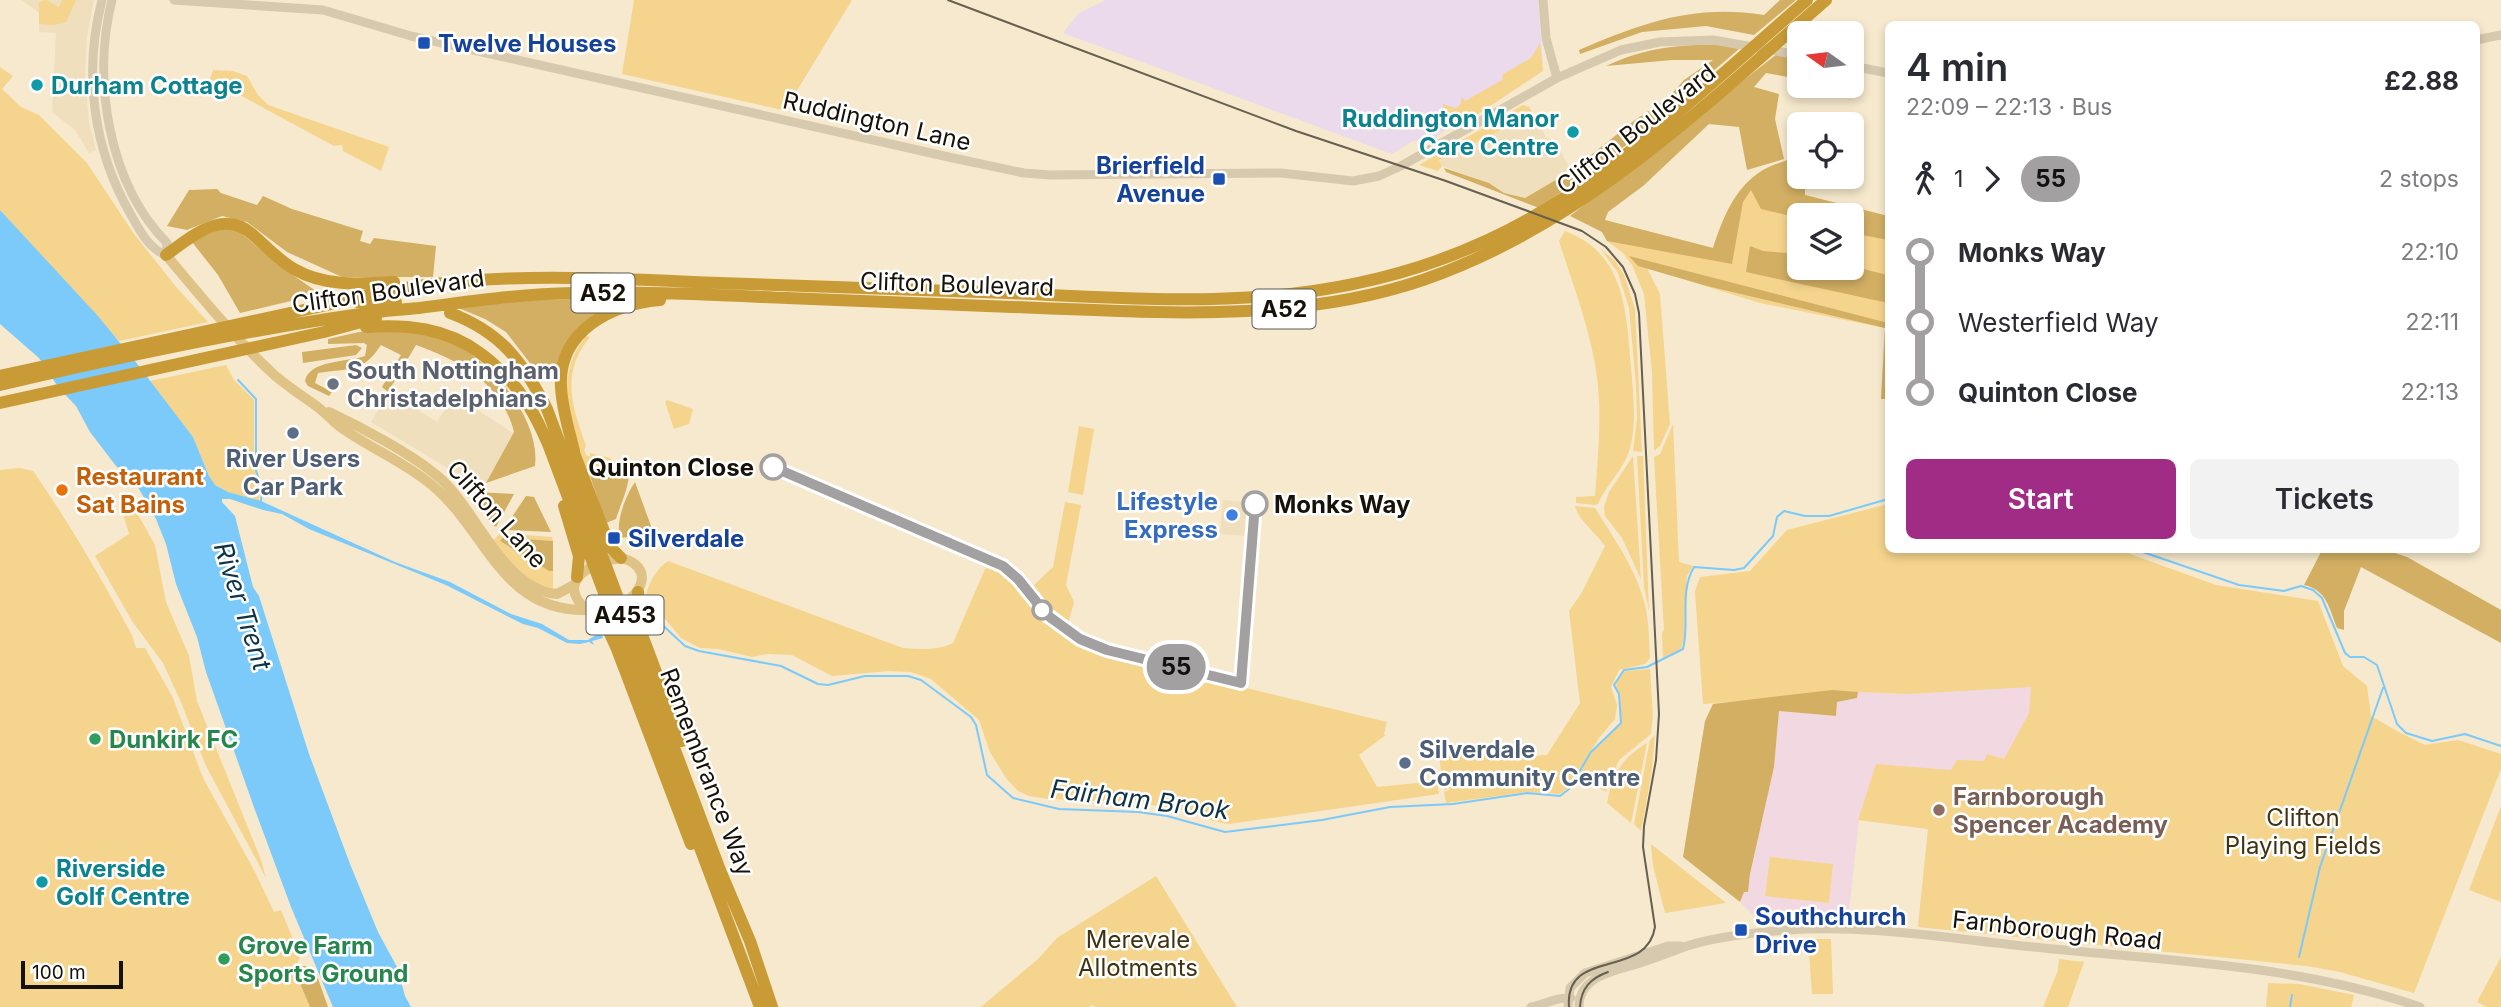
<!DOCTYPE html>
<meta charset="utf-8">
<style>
:root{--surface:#fff;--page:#f2f2f3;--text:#2b2b33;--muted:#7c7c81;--accent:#a02c86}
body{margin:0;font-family:Inter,sans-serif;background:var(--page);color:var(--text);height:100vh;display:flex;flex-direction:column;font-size:26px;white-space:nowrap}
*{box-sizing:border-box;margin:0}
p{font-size:23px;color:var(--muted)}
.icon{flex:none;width:38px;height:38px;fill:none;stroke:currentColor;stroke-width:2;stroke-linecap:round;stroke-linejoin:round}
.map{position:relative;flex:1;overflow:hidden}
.panel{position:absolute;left:1885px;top:21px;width:595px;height:532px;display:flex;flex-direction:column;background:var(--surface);border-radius:10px;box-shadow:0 4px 10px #0003}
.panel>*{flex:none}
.badge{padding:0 14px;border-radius:23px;font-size:24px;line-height:46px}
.needle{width:46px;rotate:284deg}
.fabs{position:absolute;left:1787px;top:21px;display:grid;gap:14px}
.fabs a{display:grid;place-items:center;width:77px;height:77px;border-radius:10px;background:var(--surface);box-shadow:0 4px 10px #0003;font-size:35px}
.scale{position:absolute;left:21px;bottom:18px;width:102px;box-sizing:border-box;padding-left:7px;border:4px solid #171209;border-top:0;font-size:19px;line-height:24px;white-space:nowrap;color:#171209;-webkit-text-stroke:5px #fff;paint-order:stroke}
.map>.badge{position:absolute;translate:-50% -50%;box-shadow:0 0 0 4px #fff}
.legs{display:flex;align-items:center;gap:10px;height:77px;padding:0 21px;font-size:23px}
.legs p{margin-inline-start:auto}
.head{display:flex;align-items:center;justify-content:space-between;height:119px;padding:0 21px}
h1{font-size:38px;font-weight:600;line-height:52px}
.cta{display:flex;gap:14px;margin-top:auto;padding:14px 21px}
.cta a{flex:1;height:80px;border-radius:10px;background:var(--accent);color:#fff;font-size:28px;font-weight:600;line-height:80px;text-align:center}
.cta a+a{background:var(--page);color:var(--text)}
ul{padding:0 21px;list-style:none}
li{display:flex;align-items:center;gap:24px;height:70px;font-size:26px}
li i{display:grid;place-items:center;width:10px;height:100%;margin:0 9px;background:currentColor}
li i::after{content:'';width:18px;height:18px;margin:-9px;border:5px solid;border-radius:50%;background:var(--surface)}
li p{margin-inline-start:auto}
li:first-child i{background:linear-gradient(#0000 50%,currentColor 0)}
li:last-child i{background:linear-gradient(currentColor 50%,#0000 0)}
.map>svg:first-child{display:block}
</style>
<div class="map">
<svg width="2501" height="1007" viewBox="0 0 2501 1007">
<rect width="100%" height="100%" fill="#f6e9cd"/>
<path fill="#f0dfbc" d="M22 0H94L87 37 85 77 89 122 96 150 89 153 75 130 52 112 56 33 39 32V13Z
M1525 115H1535L1546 137 1556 142 1571 171 1525 198 1504 193 1489 183 1442 166 1439 160 1495 133Z
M389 392 437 422 454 395 513 433 486 483 461 476 371 422Z
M1223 500 1249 502 1247 536 1220 534Z"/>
<path fill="#eadaec" d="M1106 0H1538L1543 63 1433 139 1413 141 1392 154 1063 33 1079 13Z"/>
<path fill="#f2d9e1" d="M2064 686 2080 943 1918 927 1928 829 1859 820 1848 921 1761 923 1740 902 1744 891H1748L1750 874 1774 767 1779 711 1836 716 1837 702 1857 698 1858 692 1909 694 2012 687Z"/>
<path fill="#f5d48d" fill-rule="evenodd" d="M46 0 59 7 62 0H76L66 22 54 25 39 24V2Z
M634 0H852L790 102 787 111 622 74Z
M1540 43 1543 71 1457 128 1442 104 1456 108 1460 105 1462 97 1465 101 1502 80 1503 74 1531 58Z
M0 67 13 76 2 89 21 107 39 115 87 163 134 234 177 288 208 322 119 341 0 210Z
M213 70 233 71 247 76 258 95 268 105 389 147 381 171 343 151 342 145 334 146 210 79Z
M1523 105 1529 107 1533 114 1525 115 1495 133 1439 160 1442 166 1438 171 1419 165Z
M1799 156V177H1805V195L1888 216V399H1881L1885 328 1760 303 1647 268 1660 294 1670 424 1660 446 1654 451 1652 372 1644 294 1632 265 1623 253 1607 241 1602 232 1604 220 1713 248C1723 218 1734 188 1763 170 1773 164 1787 161 1799 156ZM1799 215H1852V268H1799Z
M1565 231C1626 254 1626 312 1631 367 1633 393 1637 422 1630 448 1625 468 1606 485 1598 504L1595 505 1576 503V497L1595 496C1598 457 1602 417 1597 377 1591 331 1573 285 1559 241Z
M1600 248 1616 262 1624 275 1635 309 1642 452 1633 451 1637 419 1636 385 1629 308 1618 273Z
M586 336 590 337C560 373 572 406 586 446L584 450 586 455 590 457V453L610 458 615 464 588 478C573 428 550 382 586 336Z
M226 365 234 380 254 400V470L260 486 259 501 228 492 212 483 193 437 150 381Z
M667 400 693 409 689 424 674 429 665 402Z
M1673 424 1679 562 1693 566 1687 576 1684 639 1681 649 1663 658 1662 633 1664 630 1654 457 1660 454Z
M1079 426 1094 429 1083 495 1068 492Z
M1633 456 1641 579 1622 538 1605 516 1604 507 1609 492Z
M1637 456H1643L1649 611 1644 587Z
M20 468 33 471C70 524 101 578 132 635L136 648H145L173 698 203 778 254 870 274 912 281 910 300 956 298 962 293 967 310 1007H0V470Z
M131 502 155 545 166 602 189 656 197 701 261 860 266 878 206 766 181 702 163 663 132 621 95 556 129 534 122 510Z
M1065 502 1081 505 1066 585 1074 602 1068 624 1051 610 1031 588 1053 567Z
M1888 504V550H2119L2216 585 2318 601 2343 666 2367 686 2371 716 2397 731 2425 745 2458 740 2501 754V769L2414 993 2340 972 2307 966 1918 927 1928 829 1858 820 1876 764 1951 770 1957 760 1984 761 1987 754 2004 759 2029 713 2031 687 1909 694 1858 692 1703 704 1695 591 1700 577 1750 571 1787 530Z
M1575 506 1595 508 1597 511C1614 539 1634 566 1643 598 1649 617 1649 638 1650 658L1645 664 1619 670 1611 687 1617 705 1615 719 1599 738 1568 788 1560 794 1527 792 1446 803 1444 792 1449 790 1448 781H1446L1447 790H1444L1439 757 1447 742C1474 760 1516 757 1547 755L1580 703 1569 611 1581 594 1605 546C1596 533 1579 521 1575 506Z
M500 533 552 537 553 541 503 537 500 541 549 571H553V588C527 586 508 561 493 541Z
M668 561 903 648C920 649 938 651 953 643L985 569 993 566C1019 578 1024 597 1043 616 1062 635 1085 646 1110 655L1387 722 1384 734 1386 735 1359 755 1377 787 1437 781 1439 794 1229 824 1212 821 1202 815 1183 810 1133 802 1048 799 1029 796 1018 791 1006 778 990 752 979 720 931 679 911 672 888 671 832 676 792 655 767 654 752 657 719 649 700 648 681 638 661 614 655 612 653 616 642 617C644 597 650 573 668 561Z
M1650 669 1653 716 1651 734 1619 760 1606 792 1577 774 1592 752 1621 723 1620 693 1616 688 1617 680 1625 671Z
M1655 735 1651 776 1641 831 1634 824 1650 740Z
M1647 743 1631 823 1607 803C1613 773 1621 759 1647 743Z
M2501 806V902L2469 890Z
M1651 844 1726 903 1665 913 1653 866Z
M1770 857 1833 864 1829 903 1765 896Z
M1156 876 1237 1007H1095L1093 1005 1089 1007H981L1038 959 1057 938Z
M1808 939H1831L1833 994H1812Z
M2501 957V1007H2487L2477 1002Z
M2059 959 2084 962 2068 1007H2043L2058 970Z
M2268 983 2299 984 2354 995 2351 1007H2266Z"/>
<path fill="#d2af63" d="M1780 0H1796L1754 35 1706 26 1642 32 1580 54 1579 50C1643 23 1693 4 1764 15Z
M1721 44 1739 49 1629 143 1539 208 1446 172 1444 168 1489 183 1504 193 1525 198 1571 171 1635 120 1668 98 1684 80 1713 60H1672L1606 66C1646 47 1678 45 1721 44Z
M1777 54 1799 59V79L1766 73 1754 87 1779 94 1775 119 1784 159 1747 170 1739 127 1709 124 1643 186 1608 212 1605 220 1713 248C1723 218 1734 188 1763 170 1773 164 1787 161 1799 156V177H1805V195L1888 216V240L1852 233V215H1799V218L1761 209 1751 190 1743 202 1732 264 1607 241 1602 232 1570 216Z
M217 189 221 193 257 205 263 196 292 209 363 231 360 241 370 244 374 238 436 246 433 277H342L287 252 247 222 222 216 187 230 167 226 189 190Z
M221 228 239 231 277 264 316 291V295L240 313 218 275 192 242Z
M1750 246 1763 251 1799 254V268L1852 266 1887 275 1888 273V303L1746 272Z
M1629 256 1888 323V399H1881L1885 328 1707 286 1638 266Z
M645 297 611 308 558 366 533 367 506 332 485 319 454 306 497 301Z
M386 330C403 332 424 332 440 337 486 354 541 416 535 466L486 483 514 432C502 383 460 361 416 345L388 392 382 387 401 355 381 345C363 373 349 368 318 373L315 383 332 392 329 396 308 386 305 381C309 360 348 362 365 356L367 345 364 343 328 344V339L359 332Z
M356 345 362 348 356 355 303 363 302 352Z
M626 460C635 477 621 502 616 519L606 523 590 476Z
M635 482 651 526 650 534 620 538C615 522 626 495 635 482Z
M475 492 514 494 496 527 492 524 472 496Z
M526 496 534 497 551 532 508 530V523Z
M503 537 553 541V571H549L500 541Z
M2322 550H2386L2407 557 2501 610V643L2361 567 2344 611V630L2337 628C2329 608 2327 590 2304 585Z
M1832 690 1858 692 1857 698 1837 702 1836 716 1779 711 1774 767 1750 874 1748 892H1744L1740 902 1683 857 1705 721 1713 704Z
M305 966 315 970 328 1007H310L293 967Z"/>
<path fill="#7bcafa" d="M0 210 97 315 135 361 193 437 209 476 215 485 228 492 261 501 395 562 450 582 511 614 542 624 569 640H588L601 632 603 638 592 641 594 645 589 642 580 644 567 643 538 628 523 624 446 585 309 529 282 514 263 510 230 499H222V502L235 516 253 587 259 596 309 754 350 864 378 932 397 967 405 996 411 1007H333L291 907 255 810 206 672 197 637 176 584 166 544 156 519 134 480 124 469 117 467 113 462 90 432 76 406 58 387 39 358 0 324Z"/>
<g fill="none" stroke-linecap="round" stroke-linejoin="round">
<path stroke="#7bcafa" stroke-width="2" d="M238 380 256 399V471L262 487 261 501
M2137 550 2239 585 2284 591 2301 586 2313 590 2322 598 2345 653 2350 657H2364L2377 665 2397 724 2406 733 2432 741 2465 734 2501 746
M646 621 657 620 685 646 699 651 781 666 818 684 828 685 865 676H908L921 680 971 717 976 725 987 775 1013 798 1059 809 1138 812 1167 816 1225 832 1322 820 1390 807 1453 804 1527 793 1560 796 1569 789 1591 752 1621 723 1619 694 1614 685 1624 670 1647 667 1683 649C1690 623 1679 592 1694 567L1734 570 1744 568 1773 536 1777 517 1784 511 1805 516H1829L1888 499
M2299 957 2320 867 2383 688
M2290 1007 2292 995"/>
<path stroke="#d6c9ae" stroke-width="9" d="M102 0C83 73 93 149 131 215 140 231 149 249 166 255L167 243C108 183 92 79 112 0
M174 0 323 10 411 36 953 158 1024 173 1050 175 1281 173 1353 181 1379 176 1401 166 1557 78 1621 50 1660 42 1713 40 1799 55
M1543 0 1546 38 1557 78
M2476 40 2501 35
M1852 66 1888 73
M1531 1007C1546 1004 1555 997 1571 998
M1568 1007 1570 988 1585 973 1668 946H1681
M1579 1007C1579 976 1614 971 1637 964 1654 959 1670 952 1687 946 1718 936 1754 933 1786 930 1868 924 1953 939 2034 947 2164 961 2297 964 2420 1007"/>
<path stroke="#dfc386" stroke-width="10" d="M166 255C199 294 232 335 269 370 284 385 302 395 319 408 326 414 332 420 339 426 369 448 405 462 433 486 487 531 501 612 587 610
M329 412C361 427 414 455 441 479 477 511 503 589 557 594L574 585
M621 558C669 570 624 621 587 610 553 581 594 561 621 558Z"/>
<path stroke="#c99b36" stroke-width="12" d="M166 255C191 237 223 208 252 234 266 246 278 260 294 269 325 287 360 284 394 282
M357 302H396
M450 313C501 332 523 362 547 409L720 870 750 941 772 1007
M366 327C407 324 446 328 480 353 489 360 498 366 504 376
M500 370C523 392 536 416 548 444L760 1007
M0 376 336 303C459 268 592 278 719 283 816 287 913 289 1009 293 1178 301 1329 314 1488 240 1609 184 1707 86 1807 0
M0 385C119 357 240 331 361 314 381 311 400 310 419 308 471 301 521 294 573 293 645 291 716 295 787 298 871 302 955 305 1039 308 1167 313 1299 322 1423 280 1581 226 1703 107 1826 0
M0 403 324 332 376 318
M571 445 610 547 621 558
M574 451C569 430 562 409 561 387 558 331 611 304 660 300
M564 506 579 556 577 577
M638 592 641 632 682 741
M600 612 617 649 691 844"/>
<path stroke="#675f4f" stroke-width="2" d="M948 0 1296 131 1446 181 1582 231 1606 247 1623 267 1635 294 1639 313 1659 714 1656 760 1644 826 1643 847 1655 927C1647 980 1564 947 1569 1007
M1580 1007C1581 988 1591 978 1608 972"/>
</g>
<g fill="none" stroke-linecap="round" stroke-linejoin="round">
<defs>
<path id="line-1" d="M773 467 1003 566 1018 579 1047 615 1080 639 1107 650 1241 683 1255 504"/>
</defs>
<use href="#line-1" stroke="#fff" stroke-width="16"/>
<use href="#line-1" stroke="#a2a0a0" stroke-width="10"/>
</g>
<g fill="#1a4fb4" stroke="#fff" stroke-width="2.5">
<rect x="417" y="36" width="14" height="14" rx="3.5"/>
<rect x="1212" y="172" width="14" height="14" rx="3.5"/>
<rect x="607" y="531" width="14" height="14" rx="3.5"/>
<rect x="1734" y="923" width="14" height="14" rx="3.5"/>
</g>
<g fill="#0f9aa8" stroke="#fff" stroke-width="2.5">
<circle cx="37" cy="85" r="7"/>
<circle cx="1573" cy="132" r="7"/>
<circle cx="42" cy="882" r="7"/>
</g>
<circle fill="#6b7280" stroke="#fff" stroke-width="2.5" cx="333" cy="384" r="7"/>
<g fill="#5c6f8a" stroke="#fff" stroke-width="2.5">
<circle cx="293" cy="433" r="7"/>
<circle cx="1405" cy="763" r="7"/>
</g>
<g fill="#fff" stroke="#a2a0a0" stroke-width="3.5">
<circle cx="773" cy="467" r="12"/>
<circle cx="1255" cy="504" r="12"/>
<circle cx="1042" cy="610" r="9"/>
</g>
<circle fill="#e8710a" stroke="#fff" stroke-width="2.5" cx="62" cy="490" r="7"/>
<circle fill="#3f7fe0" stroke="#fff" stroke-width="2.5" cx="1232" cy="515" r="7"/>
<g fill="#2e9e5b" stroke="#fff" stroke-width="2.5">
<circle cx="95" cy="739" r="7"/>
<circle cx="224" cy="959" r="7"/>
</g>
<circle fill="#8d6e63" stroke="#fff" stroke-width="2.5" cx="1939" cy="810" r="7"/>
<g text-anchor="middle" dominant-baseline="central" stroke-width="5" stroke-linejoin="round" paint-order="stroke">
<g fill="#fff" stroke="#5d5953" stroke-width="2">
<rect x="571.5" y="273.5" width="63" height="39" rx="5"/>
<rect x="1252.5" y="289.5" width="63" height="39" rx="5"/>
<rect x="586.5" y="595.5" width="77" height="39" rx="5"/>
</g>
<g font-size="23" font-weight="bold" fill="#171209">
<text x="603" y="293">A52</text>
<text x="1284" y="309">A52</text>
<text x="625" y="615">A453</text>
</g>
<g font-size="24" font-weight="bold" fill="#164399" stroke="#fff" text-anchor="start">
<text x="438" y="43">Twelve Houses</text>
<text x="1205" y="165" text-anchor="end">Brierfield<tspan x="1205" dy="28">Avenue</tspan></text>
<text x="628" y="538">Silverdale</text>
<text x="1755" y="916">Southchurch<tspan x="1755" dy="28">Drive</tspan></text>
</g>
<g font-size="24" font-weight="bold" fill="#0d838f" stroke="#fff" text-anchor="start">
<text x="51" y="85">Durham Cottage</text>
<text x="1559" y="118" text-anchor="end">Ruddington Manor<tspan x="1559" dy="28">Care Centre</tspan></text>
<text x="56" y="868">Riverside<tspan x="56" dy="28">Golf Centre</tspan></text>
</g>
<g font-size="24" fill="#171209" stroke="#fff">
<text transform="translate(877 121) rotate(13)">Ruddington Lane</text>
<text transform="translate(1636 129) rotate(-38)">Clifton Boulevard</text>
<text transform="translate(957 284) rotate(2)">Clifton Boulevard</text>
<text transform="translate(388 291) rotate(-8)">Clifton Boulevard</text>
<text transform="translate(497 514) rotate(48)">Clifton Lane</text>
<text transform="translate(707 772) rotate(69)">Remembrance Way</text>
<text transform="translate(2057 930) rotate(6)">Farnborough Road</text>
</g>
<g font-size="24" font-weight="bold" fill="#5b616d" stroke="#fff" text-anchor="start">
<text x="347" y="370">South Nottingham<tspan x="347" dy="28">Christadelphians</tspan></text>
</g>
<g font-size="24" font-weight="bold" fill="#4e5e75" stroke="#fff">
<text x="293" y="458">River Users<tspan x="293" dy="28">Car Park</tspan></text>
<text x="1419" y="749" text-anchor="start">Silverdale<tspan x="1419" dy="28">Community Centre</tspan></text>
</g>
<g font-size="24" font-weight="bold" fill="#171209" stroke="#fff" text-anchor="end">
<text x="754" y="467">Quinton Close</text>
<text x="1274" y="504" text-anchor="start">Monks Way</text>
</g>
<g font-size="24" font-weight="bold" fill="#c56008" stroke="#fff" text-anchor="start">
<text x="76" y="476">Restaurant<tspan x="76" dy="28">Sat Bains</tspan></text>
</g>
<g font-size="24" font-weight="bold" fill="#366cbe" stroke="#fff" text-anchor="end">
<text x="1218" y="501">Lifestyle<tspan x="1218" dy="28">Express</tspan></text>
</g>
<g font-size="24" font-weight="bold" fill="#27864d" stroke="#fff" text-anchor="start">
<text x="109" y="739">Dunkirk FC</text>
<text x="238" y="945">Grove Farm<tspan x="238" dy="28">Sports Ground</tspan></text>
</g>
<g font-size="24" font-weight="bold" fill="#785e54" stroke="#fff" text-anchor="start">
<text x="1953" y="796">Farnborough<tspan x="1953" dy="28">Spencer Academy</tspan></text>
</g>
<g font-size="24" fill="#413311" stroke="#fff">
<text x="2303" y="817">Clifton<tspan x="2303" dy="28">Playing Fields</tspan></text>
<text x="1138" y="939">Merevale<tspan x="1138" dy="28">Allotments</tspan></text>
</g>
<g font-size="26" font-style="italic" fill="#0f3346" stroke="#fff">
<text transform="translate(243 606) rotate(72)">River Trent</text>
<text transform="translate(1140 799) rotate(7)">Fairham Brook</text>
</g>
</g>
</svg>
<div class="fabs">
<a><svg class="needle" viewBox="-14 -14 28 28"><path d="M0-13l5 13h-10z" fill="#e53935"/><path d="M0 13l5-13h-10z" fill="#7c7c81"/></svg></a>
<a><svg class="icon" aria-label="locate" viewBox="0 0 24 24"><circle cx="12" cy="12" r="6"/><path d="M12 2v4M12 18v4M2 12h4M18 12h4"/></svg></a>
<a><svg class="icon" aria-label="layers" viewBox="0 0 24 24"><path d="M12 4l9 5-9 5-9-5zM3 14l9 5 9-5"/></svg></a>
</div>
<div class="scale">100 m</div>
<b class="badge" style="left:1176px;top:667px;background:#a2a0a0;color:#111">55</b>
<section class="panel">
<div class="head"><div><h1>4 min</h1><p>22:09 – 22:13 · Bus</p></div><b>£2.88</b></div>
<div class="legs"><svg class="icon" aria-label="walk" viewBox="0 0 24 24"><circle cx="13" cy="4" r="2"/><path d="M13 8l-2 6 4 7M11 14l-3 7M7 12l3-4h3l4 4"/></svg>1<svg class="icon" aria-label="forward" viewBox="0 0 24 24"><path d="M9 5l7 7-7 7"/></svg><b class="badge" style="background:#a2a0a0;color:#111">55</b><p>2 stops</p></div>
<ul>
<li><i style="color:#a2a0a0"></i><b>Monks Way</b><p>22:10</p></li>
<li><i style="color:#a2a0a0"></i><span>Westerfield Way</span><p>22:11</p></li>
<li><i style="color:#a2a0a0"></i><b>Quinton Close</b><p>22:13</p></li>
</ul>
<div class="cta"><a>Start</a><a>Tickets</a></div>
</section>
</div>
